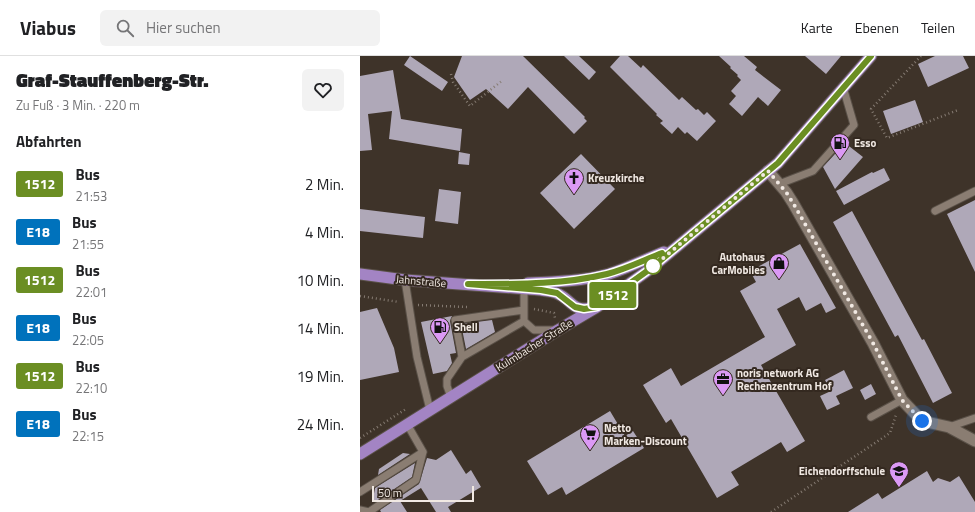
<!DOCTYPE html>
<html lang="de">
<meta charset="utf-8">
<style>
:root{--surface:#fff;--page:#f2f2f2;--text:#202124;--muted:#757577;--line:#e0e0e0}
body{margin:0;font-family:"Titillium Web",sans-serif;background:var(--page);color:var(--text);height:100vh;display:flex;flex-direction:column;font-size:15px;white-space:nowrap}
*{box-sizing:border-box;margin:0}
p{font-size:13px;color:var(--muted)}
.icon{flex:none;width:22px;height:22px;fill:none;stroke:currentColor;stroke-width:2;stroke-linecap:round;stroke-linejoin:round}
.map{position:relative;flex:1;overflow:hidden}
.side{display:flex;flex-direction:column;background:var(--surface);width:360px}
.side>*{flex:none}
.badge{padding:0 8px;border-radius:3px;font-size:14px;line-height:26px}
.scale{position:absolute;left:12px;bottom:10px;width:102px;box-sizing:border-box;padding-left:4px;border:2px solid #f1e9e3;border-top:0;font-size:11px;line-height:14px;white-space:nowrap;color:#f1e9e3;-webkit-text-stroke:3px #342920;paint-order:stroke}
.you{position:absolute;width:20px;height:20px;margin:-10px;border:3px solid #fff;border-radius:50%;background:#1a73e8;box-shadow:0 0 0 6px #1a73e833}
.map>.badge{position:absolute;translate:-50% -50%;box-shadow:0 0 0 2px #fff}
h2{padding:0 16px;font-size:15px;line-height:36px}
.round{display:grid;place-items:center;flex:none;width:42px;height:42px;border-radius:6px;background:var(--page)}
.head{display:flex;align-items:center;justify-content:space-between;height:68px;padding:0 16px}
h1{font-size:19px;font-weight:800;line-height:30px}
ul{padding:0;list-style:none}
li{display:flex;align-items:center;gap:12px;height:48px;padding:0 16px}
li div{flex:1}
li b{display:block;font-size:15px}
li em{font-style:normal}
li .badge{min-width:44px;font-weight:700;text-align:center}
header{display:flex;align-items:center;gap:24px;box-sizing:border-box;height:56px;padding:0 20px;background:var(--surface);border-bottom:1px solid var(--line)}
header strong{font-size:19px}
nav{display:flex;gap:22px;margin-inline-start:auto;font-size:14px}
.search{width:280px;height:36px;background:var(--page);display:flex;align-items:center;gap:10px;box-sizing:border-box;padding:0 14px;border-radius:6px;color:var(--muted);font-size:15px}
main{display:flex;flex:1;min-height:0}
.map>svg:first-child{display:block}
</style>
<header>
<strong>Viabus</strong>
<div class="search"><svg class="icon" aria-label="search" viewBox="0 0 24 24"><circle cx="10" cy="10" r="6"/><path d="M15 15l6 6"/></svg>Hier suchen</div>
<nav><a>Karte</a><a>Ebenen</a><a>Teilen</a></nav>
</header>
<main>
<section class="side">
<div class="head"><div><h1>Graf-Stauffenberg-Str.</h1><p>Zu Fuß · 3 Min. · 220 m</p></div><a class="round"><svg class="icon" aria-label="heart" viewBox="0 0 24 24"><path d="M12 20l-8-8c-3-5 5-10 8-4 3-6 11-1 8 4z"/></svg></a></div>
<h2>Abfahrten</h2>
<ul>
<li><span class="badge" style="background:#6b8e23;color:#fff">1512</span><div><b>Bus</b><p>21:53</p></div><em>2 Min.</em></li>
<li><span class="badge" style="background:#0072bc;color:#fff">E18</span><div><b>Bus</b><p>21:55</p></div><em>4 Min.</em></li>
<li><span class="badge" style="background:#6b8e23;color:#fff">1512</span><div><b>Bus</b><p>22:01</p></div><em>10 Min.</em></li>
<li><span class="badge" style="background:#0072bc;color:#fff">E18</span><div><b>Bus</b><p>22:05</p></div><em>14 Min.</em></li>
<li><span class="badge" style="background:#6b8e23;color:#fff">1512</span><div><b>Bus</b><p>22:10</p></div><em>19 Min.</em></li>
<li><span class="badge" style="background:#0072bc;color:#fff">E18</span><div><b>Bus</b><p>22:15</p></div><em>24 Min.</em></li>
</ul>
</section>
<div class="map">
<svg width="615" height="456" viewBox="0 0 615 456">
<rect width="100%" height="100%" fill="#3e3329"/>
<path fill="#afa8b8" d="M50 0 88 26 82 35 44 9Z
M102 0H163L225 61 224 62 227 65 214 78 168 31 148 53 126 33 110 44 94 21Z
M204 0H219L236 16 229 24Z
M260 0H268L281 12 283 9 319 44 322 41 336 54 338 53 344 59 347 56 356 65 337 85 327 76 325 78 318 71 312 78 300 67 303 65 296 59 297 58 250 11Z
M359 0H384L397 11 395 14 421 34 408 50 398 41 382 60 369 48 376 40 371 35 381 24 377 20 378 19 370 12 371 11Z
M445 0H481L466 18Z
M575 0H603L609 12 568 31 558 8Z
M33 14 41 63 102 73 100 95 29 83 32 55 8 58 12 94 0 95V20Z
M555 44 563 66 531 78 523 55Z
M485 87 503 101 475 133 463 111Z
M99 96 110 98 109 109 98 108Z
M221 98 255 133 214 173 180 137Z
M524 112 530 124 484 149 476 135 512 116 513 117Z
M79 133 101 136 98 168 75 165Z
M615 144V216L587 158Z
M0 153 65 161 63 182 0 175Z
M492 155 562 284 564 283 592 337 573 347 538 279 535 281 473 166Z
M440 188 476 252 466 257 461 247 446 255 439 241 417 253 436 289 401 309 445 385 427 396 421 386 371 416 379 429 357 442 311 363 306 367 283 329 311 312 321 330 405 281 380 235 396 226 390 215Z
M17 252 34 292 39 316 0 324V256Z
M92 260 90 265 96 297 90 298 92 307 87 315 73 318 61 266Z
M132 264 135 276 106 293 101 268Z
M484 314 493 332 476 340 480 348 467 354 460 340 471 335 465 324Z
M511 328 516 338 505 344 500 334Z
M250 355 265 380 273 375 284 392 206 439 202 431 188 439 167 405Z
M91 394 106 418 111 414 121 431 88 451 91 456H76L61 432 40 445 47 456H21L20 454 59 428 67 402 76 404Z
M43 397 50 398 18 419 19 413Z
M55 407 52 421 15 446 13 443 15 432Z
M567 415 573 426 578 422 590 426 599 420 615 446V456H488L518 437 522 443Z"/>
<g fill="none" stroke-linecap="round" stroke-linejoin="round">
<defs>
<path id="service" d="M419 128 453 115 494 69 483 31
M575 155 615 135
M45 224 57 301 70 354
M164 232V265L174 274H197
M102 301 95 264 164 254
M91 341 87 330V323L102 301 164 265
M511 361 542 344
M589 371 615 362
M0 436 63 396
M0 454 9 456 56 424 63 396 47 368"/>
<path id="minor" d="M408 115 426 136 433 147 513 287 542 344 562 365 589 371 615 385"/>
<path id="primary" d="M0 218 45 224 181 234C186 235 191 235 196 237 212 243 211 256 232 252
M168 227C195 226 223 225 249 218 268 212 286 203 304 196
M0 398 198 274 237 251 290 213 418 107 511 0"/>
</defs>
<use href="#service" stroke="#5a5148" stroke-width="9"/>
<use href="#minor" stroke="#5a5148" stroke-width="13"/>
<use href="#primary" stroke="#5a5148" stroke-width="13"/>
<path stroke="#857b72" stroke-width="2.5" stroke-dasharray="1 3" stroke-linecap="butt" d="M561 0 511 53 527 82 598 54
M91 18 93 26 110 50 143 24
M0 240 39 246
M58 249 107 251
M174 253 194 257 195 262
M0 382 46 353
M411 456 530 377 536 359"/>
<use href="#service" stroke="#8a7d72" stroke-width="7"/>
<use href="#minor" stroke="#8a7d72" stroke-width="11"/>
<use href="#primary" stroke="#a384c4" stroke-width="11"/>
</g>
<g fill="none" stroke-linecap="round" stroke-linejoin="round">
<defs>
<path id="line" d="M302 197C284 204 266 213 247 218 202 229 154 228 108 228L181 234 197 237 215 251 224 253 237 251 290 213 418 107 511 0"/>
</defs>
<use href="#line" stroke="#fff" stroke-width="9"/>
<use href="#line" stroke="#6b8e23" stroke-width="6"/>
<path stroke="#f1e9e3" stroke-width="4" stroke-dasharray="0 7.2" d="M293 210 290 213 408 115 426 136 433 147 513 287 542 344 562 365"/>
</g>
<defs>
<symbol id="fuel-pin" viewBox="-11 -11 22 30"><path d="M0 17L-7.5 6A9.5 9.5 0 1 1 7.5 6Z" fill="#db99f5" stroke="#342920"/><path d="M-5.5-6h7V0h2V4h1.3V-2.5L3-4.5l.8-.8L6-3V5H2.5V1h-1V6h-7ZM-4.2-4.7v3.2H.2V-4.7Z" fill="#111"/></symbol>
<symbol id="church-pin" viewBox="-11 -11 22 30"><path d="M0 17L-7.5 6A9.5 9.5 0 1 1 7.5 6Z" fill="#db99f5" stroke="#342920"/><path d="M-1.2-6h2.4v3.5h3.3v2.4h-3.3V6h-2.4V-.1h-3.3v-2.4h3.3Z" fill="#111"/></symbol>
<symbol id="shop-pin" viewBox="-11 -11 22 30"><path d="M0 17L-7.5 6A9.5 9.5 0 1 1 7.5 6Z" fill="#db99f5" stroke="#342920"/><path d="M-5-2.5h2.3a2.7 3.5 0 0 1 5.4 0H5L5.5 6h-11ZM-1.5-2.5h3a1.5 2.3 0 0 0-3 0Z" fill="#111"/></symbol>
<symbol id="office-pin" viewBox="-11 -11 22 30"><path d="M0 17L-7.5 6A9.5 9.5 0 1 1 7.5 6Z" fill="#db99f5" stroke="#342920"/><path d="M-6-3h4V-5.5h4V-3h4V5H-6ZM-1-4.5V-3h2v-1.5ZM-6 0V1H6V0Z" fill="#111"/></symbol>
<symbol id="supermarket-pin" viewBox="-11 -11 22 30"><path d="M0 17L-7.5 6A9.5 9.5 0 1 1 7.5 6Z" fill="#db99f5" stroke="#342920"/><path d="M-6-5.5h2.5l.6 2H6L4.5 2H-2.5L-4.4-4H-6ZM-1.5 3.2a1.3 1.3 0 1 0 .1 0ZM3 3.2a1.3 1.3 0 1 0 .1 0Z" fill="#111"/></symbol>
<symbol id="school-pin" viewBox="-11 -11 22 30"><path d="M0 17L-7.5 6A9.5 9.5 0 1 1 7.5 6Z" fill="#db99f5" stroke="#342920"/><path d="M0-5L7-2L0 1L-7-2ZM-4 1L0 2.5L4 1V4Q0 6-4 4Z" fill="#111"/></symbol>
</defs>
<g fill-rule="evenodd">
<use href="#fuel-pin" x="469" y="76" width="22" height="30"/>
<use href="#church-pin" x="203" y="111" width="22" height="30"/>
<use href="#shop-pin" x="408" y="196" width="22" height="30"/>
<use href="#fuel-pin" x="69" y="260" width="22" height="30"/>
<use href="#office-pin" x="352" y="312" width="22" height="30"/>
<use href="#supermarket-pin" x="219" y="367" width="22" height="30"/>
<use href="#school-pin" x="528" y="404" width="22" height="30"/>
</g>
<circle fill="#fff" stroke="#6b8e23" stroke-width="2" cx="293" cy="210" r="8"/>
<g text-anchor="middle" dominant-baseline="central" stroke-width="4" stroke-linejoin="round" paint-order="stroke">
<g font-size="11" font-weight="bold" fill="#f1e9e3" stroke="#342920" text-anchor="start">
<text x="494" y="87">Esso</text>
<text x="228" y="122">Kreuzkirche</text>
<text x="405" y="201" text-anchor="end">Autohaus<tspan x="405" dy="13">CarMobiles</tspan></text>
<text x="94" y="271">Shell</text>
<text x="377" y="317">noris network AG<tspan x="377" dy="13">Rechenzentrum Hof</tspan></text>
<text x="244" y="372">Netto<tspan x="244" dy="13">Marken-Discount</tspan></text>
<text x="525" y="415" text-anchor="end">Eichendorffschule</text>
</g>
<g font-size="11" fill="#f1e9e3" stroke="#342920">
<text transform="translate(61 225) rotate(5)">Jahnstraße</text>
<text transform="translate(174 289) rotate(-32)">Kulmbacher Straße</text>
</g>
</g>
</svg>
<div class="scale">50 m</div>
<div class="you" style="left:562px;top:365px"></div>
<b class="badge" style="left:253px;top:239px;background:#6b8e23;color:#fff">1512</b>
</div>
</main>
